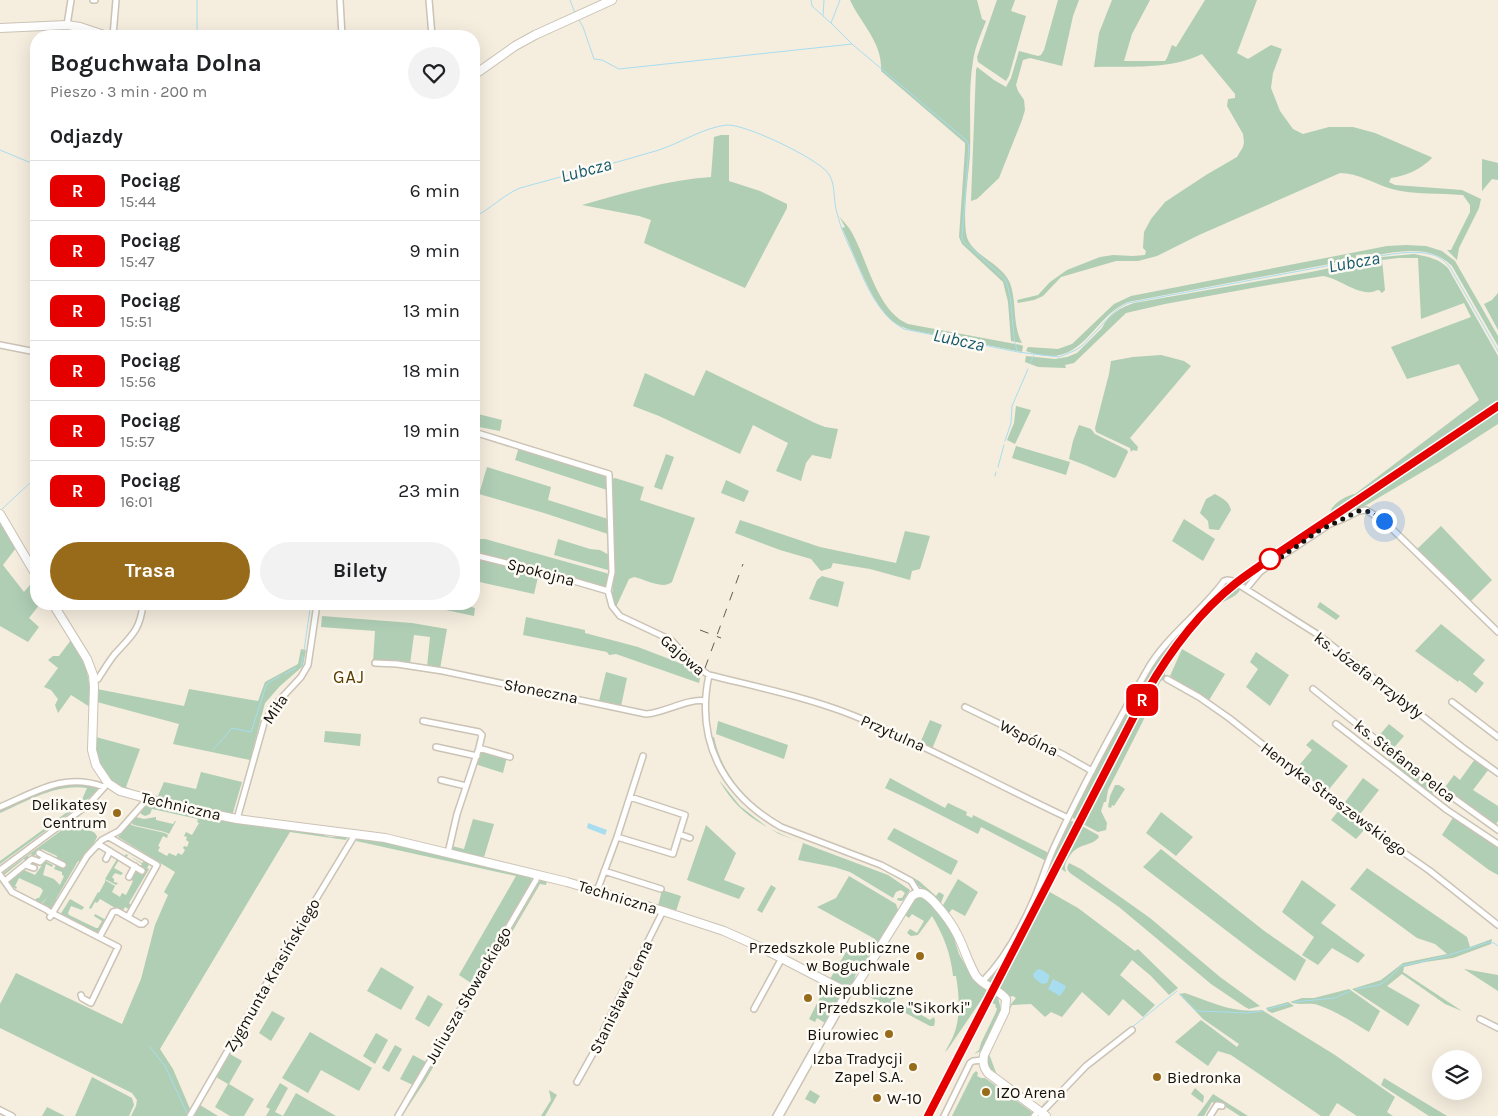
<!DOCTYPE html>
<html lang="pl">
<meta charset="utf-8">
<style>
:root{--surface:#fff;--page:#f2f2f2;--text:#202124;--muted:#757577;--line:#e0e0e0;--accent:#986b1a}
body{margin:0;font-family:Karla,sans-serif;background:var(--page);color:var(--text);height:100vh;display:flex;flex-direction:column;font-size:19px;white-space:nowrap}
*{box-sizing:border-box;margin:0}
p{font-size:16px;color:var(--muted)}
.icon{flex:none;width:28px;height:28px;fill:none;stroke:currentColor;stroke-width:2;stroke-linecap:round;stroke-linejoin:round}
.map{position:relative;flex:1;overflow:hidden}
.side{position:absolute;left:30px;top:30px;width:450px;height:580px;display:flex;flex-direction:column;background:var(--surface);border-radius:20px;box-shadow:0 5px 20px #0002}
.side>*{flex:none}
.badge{padding:0 10px;border-radius:8px;font-size:18px;line-height:32px}
.tools{position:absolute;left:1432px;top:1050px;display:grid;gap:10px}
.tools a{display:grid;place-items:center;width:50px;height:50px;border-radius:50%;background:var(--surface);box-shadow:0 5px 20px #0002;font-size:25px}
.you{position:absolute;width:25px;height:25px;margin:-12px;border:4px solid #fff;border-radius:50%;background:#1a73e8;box-shadow:0 0 0 8px #1a73e833}
.map>.badge{position:absolute;translate:-50% -50%;box-shadow:0 0 0 2px #fff}
h2{padding:0 20px;font-size:19px;line-height:45px}
.round{display:grid;place-items:center;flex:none;width:52px;height:52px;border-radius:26px;background:var(--page)}
.summary{display:flex;align-items:center;justify-content:space-between;height:85px;padding:0 20px}
h1{font-size:24px;font-weight:700;line-height:38px}
.primary-button{display:flex;gap:10px;margin-top:auto;padding:10px 20px}
.primary-button a{flex:1;height:58px;border-radius:30px;background:var(--accent);color:#fff;font-size:20px;font-weight:700;line-height:58px;text-align:center}
.primary-button a+a{background:var(--page);color:var(--text)}
ul{padding:0;list-style:none}
li{display:flex;align-items:center;gap:15px;height:60px;padding:0 20px;border-top:1px solid var(--line)}
li div{flex:1}
li b{display:block;font-size:19px}
li em{font-style:normal}
li .badge{min-width:55px;font-weight:700;text-align:center}
.map>svg:first-child{display:block}
</style>
<div class="map">
<svg width="1498" height="1116" viewBox="0 0 1498 1116">
<rect width="100%" height="100%" fill="#f5edde"/>
<path fill="#afceb4" d="M850 0H977L982 19 986 21C981 34 975 47 973 61 968 91 971 122 970 153 969 173 961 224 968 240 976 257 1002 264 1010 283 1017 302 1012 325 1022 343L1011 341 1008 302 1003 282 962 244 959 237 965 149V143L881 71C883 43 861 24 850 0Z
M997 0H1015L1011 11 1026 16 1009 76 1006 81 978 62 977 57Z
M1058 0H1079L1073 16 1062 66 1030 58 1023 60 1016 85 1018 91 1024 100 1025 110 1022 120 999 178 977 199 971 201 976 70 977 67 994 80 1006 87 1011 78 1019 51 1038 56 1041 55 1044 50Z
M1112 0H1150L1132 34 1124 61H1165L1167 58 1172 45 1176 47 1205 0H1257L1237 53 1248 59 1271 45 1282 49 1273 73 1271 88 1280 111 1293 129 1303 134 1329 127H1353L1375 133 1431 157 1432 158C1421 169 1406 176 1391 178L1389 182 1395 185 1462 190 1481 199 1479 208 1459 248 1457 260 1447 250H1451L1470 212V205L1463 195C1440 193 1415 195 1392 189 1375 184 1358 173 1340 173L1199 235 1157 256 1138 261H1116L1061 277 1043 296 1034 300 1018 303 1017 300 1038 295 1050 282 1067 270 1100 257 1113 255 1133 256 1145 255 1146 251 1143 248 1144 232 1151 219 1165 202 1206 175 1237 157 1243 147 1244 142 1243 134 1227 106 1228 99 1235 98V94L1202 54C1169 70 1130 66 1094 67L1099 33Z
M721 135H729V181L760 191 787 204V208L745 288 644 243 651 220 639 216 582 205C624 193 667 180 711 177L714 137Z
M1482 159 1498 163V180L1492 179 1482 191Z
M839 216C842 220 846 224 849 228 867 255 875 310 908 324L1021 345 1023 346 1022 352 911 330C905 328 899 326 893 322 871 304 855 255 842 228L845 227Z
M1406 245 1426 246 1442 251 1455 261 1498 336V346L1452 266C1430 243 1395 252 1367 257L1366 254 1356 255V259L1128 302C1090 318 1083 373 1026 351L1028 347 1058 349 1072 344 1114 304 1131 296 1387 246Z
M1414 254C1428 257 1438 258 1448 268L1498 356V404L1297 539 1295 537C1304 532 1322 522 1328 515 1329 514 1332 508 1332 508 1337 501 1348 495 1355 494L1479 400 1459 364 1407 379 1391 347 1471 317 1464 303 1421 319 1418 258H1398L1382 260 1385 290 1382 293 1379 290C1376 290 1374 292 1371 292 1356 294 1338 278 1323 276L1263 286 1165 304 1126 313 1074 363 1065 365 1066 368 1038 367 1025 362 1026 356 1055 359 1067 357 1077 353 1102 328C1108 315 1121 307 1134 303L1311 272 1382 257Z
M1498 293V330L1484 304 1492 300Z
M1161 355 1184 361 1191 366 1130 438 1138 447 1137 451 1133 450 1131 452 1130 448 1096 432 1095 428 1109 374 1111 361 1133 357Z
M706 370 815 423 825 427 838 429 831 459 812 455 806 463 801 481 776 471 788 443 753 425 740 454 659 416 633 406 645 373 694 396Z
M1016 406 1031 410 1015 444 1007 440 1014 423Z
M1498 409V424L1439 462 1363 507H1361L1349 515 1320 529 1245 587 1239 583Z
M474 413 502 420 500 431 474 426Z
M1079 425 1091 429 1095 434 1127 450 1128 452 1116 477 1114 478 1085 465 1069 459 1073 441Z
M1016 446 1070 462 1066 475 1012 458Z
M519 447 604 475 607 478V490L515 460Z
M666 454 674 457 662 490 654 487Z
M487 467 551 487 548 500 608 519V534L544 513 479 494Z
M615 478 644 487 640 500 695 518 672 582C662 590 645 579 634 577L629 579 616 607 614 604 612 596 614 571 612 479Z
M726 480 749 491 744 502 721 493Z
M1215 494C1222 498 1229 501 1231 510L1219 530 1209 529 1208 521 1200 513 1206 499Z
M1184 519 1215 539 1203 561 1172 541Z
M740 520 820 547 896 563 905 531 930 536 920 569 912 571 910 580 870 569 833 563 831 568 821 571 811 559 780 550 735 533Z
M0 521 16 548 3 565 24 592 34 580 36 584V604H40L29 618 39 627 28 642 0 626Z
M1441 526 1492 580 1469 603 1416 550Z
M474 539H485L606 573 609 575 605 587 543 569 474 553Z
M558 539 590 549 600 550 609 555V569L608 570 554 555Z
M474 558 539 573 534 594 475 581 474 584Z
M822 576 844 582 838 607 809 599 817 580Z
M1228 581 1233 583 1194 620 1165 657 1140 700 1078 821 1073 818 1072 814 1113 736 1157 657 1225 583Z
M1236 586 1240 590C1236 598 1222 601 1214 607 1194 624 1177 649 1165 673V678L1160 682 1143 721 1108 790 1106 802H1104L1101 811 1107 823 1106 830 1098 832 1081 823C1110 766 1139 701 1176 649 1193 625 1214 605 1236 586Z
M1320 602 1340 616 1336 620 1317 607Z
M398 604H470L469 606 475 608 474 616 441 609Z
M322 616 412 623 447 629 440 669 427 667 430 637 414 635 410 664 398 662H373L375 631 321 627Z
M526 617 585 630V633L638 647 690 667 701 674 699 683 616 654 609 655 607 652 523 635Z
M1441 624 1485 660 1473 674 1484 683 1476 693 1459 680 1458 682 1415 651Z
M71 640 86 667 90 688V707L71 695 58 713 55 705 58 699 51 690 44 687 58 668 48 660 53 656H59Z
M301 649 306 650 303 666 280 686 265 703 250 760 173 744 179 724 97 702V689L184 706 189 689 258 701 265 682 298 664Z
M1182 649 1225 674 1208 702 1170 676Z
M1256 652 1289 675 1270 706 1246 687 1258 669 1250 662Z
M606 672 627 678 621 706 599 701Z
M930 720 942 725 932 749 920 743Z
M718 721 788 745 784 759 716 734Z
M1389 724 1404 736 1392 750 1377 738Z
M325 731 361 734 360 746 324 742Z
M96 737 140 749 126 787 133 790 120 789 102 772 95 754Z
M714 737C722 777 751 806 785 825V827C778 823 770 820 764 815 738 796 720 768 710 738Z
M1312 739 1348 766 1326 793 1295 770 1312 750 1306 745Z
M484 750 507 757 503 773 475 764 479 752Z
M1393 755 1437 788 1431 796 1388 762Z
M1475 759 1489 769 1473 790 1498 806V821L1495 826 1443 790 1454 775 1460 780Z
M201 772 242 782 232 816 157 798 164 782 196 789Z
M890 778 945 808 948 803 967 812 966 815 972 818 973 815 1047 852 1048 855 1046 861 981 827 978 834 923 806 885 788Z
M1363 778 1379 790 1357 818 1343 805Z
M719 780 740 806 767 827 779 834 888 875 910 890 904 899 905 900 901 901 897 900 898 898H902L905 893 901 890 896 892 893 898 850 872 834 867 798 860 803 843C767 829 739 816 719 780Z
M72 782 100 787 85 802 0 864V861L81 802 87 788C57 783 27 801 0 813V809L49 787Z
M1115 785H1119L1125 789 1114 806 1112 805 1111 808 1108 807 1110 796Z
M151 803 252 825 311 832 331 837 348 836 346 840 290 832 160 1049 173 1069 190 1109 186 1116H131L136 1106 137 1100 132 1093 0 1028V1004L16 973 122 1024 141 979 155 925 168 895 164 892 175 872 118 837 130 824 134 826 165 833 168 835 167 838 163 836 158 846 160 847 158 851 167 856 169 853 176 856 178 853 182 855 185 850 183 848 184 846 187 847 189 842 186 840 187 837 184 836 186 832 192 835 199 823 197 822 198 819 152 809 150 814 145 816 141 814V811L148 804Z
M1340 809 1365 829 1356 839 1331 820Z
M1161 812 1193 837 1176 856 1146 833Z
M1454 816 1498 846V875L1489 870 1442 835Z
M136 817 144 819 156 817V820L173 824 175 821H176L169 834 165 832 134 825 131 823Z
M473 819 494 824 484 857 504 862 503 864 452 850V846L464 849Z
M1071 821 1077 823 1015 944 991 985 988 983V979L1005 956 1043 879 1068 822Z
M73 822 95 833C95 834 97 835 97 837 97 839 83 859 81 862L78 861 56 899 58 900 52 910 42 904 48 896 41 904 34 901 37 898H39L43 891 41 888 19 878 15 886 17 887 16 889 12 886 9 882 24 870 35 875 45 861 53 865 52 867 46 864 43 875 54 879 60 885 64 876 62 875V872L54 869 56 865 61 867 63 866 56 860 57 856 42 849 40 852 42 857 35 854 34 857 31 854 28 856 29 859 26 861 24 859 4 875 3 873Z
M706 825 736 853 724 880 745 888 739 899 687 880Z
M1080 825 1098 835 1099 837C1092 847 1078 842 1069 857 1065 863 1064 866 1066 872L1061 869 1048 891 1078 908 1135 951 1138 949 1178 988 1169 995 1151 976 1132 960 1120 975 1155 1005 1143 1017 1123 999 1109 1016 1082 992 1062 1017 1051 1012 1045 1017 1031 1004 1012 1005 1008 1013 1011 1004 1016 998 1013 996 1008 997 996 988Z
M894 828 958 861 951 875 887 839Z
M358 838 379 840 532 877 531 884 477 977 475 976 471 983 459 975 516 876 356 841Z
M1161 849 1263 930 1306 960 1295 981 1257 954 1143 867Z
M861 853 897 869 919 881 936 896 939 892 944 895 941 903 940 904 911 879 860 855Z
M126 854 142 863 145 860 150 863 147 868 149 869 129 903 132 906 130 910 125 907 122 912 100 899 97 903 95 902 91 909 89 908 98 892 99 893 105 882V880L115 886 112 892 120 897 122 893 126 895 133 881 130 879C134 873 139 869 142 864L128 855 126 858 124 857Z
M117 859 119 860 114 868 123 873 121 875 115 873 112 877 114 879V882L118 883 116 885 105 879Z
M1069 863 1081 869 1150 918 1220 977 1260 1006 1249 1009 1245 1007 1211 984 1119 907 1070 873C1066 869 1067 867 1069 863Z
M1367 868 1467 937 1470 947 1492 939 1491 944 1453 958 1425 962 1404 967 1403 972 1462 1011 1445 1004 1402 974 1387 986 1420 1005 1408 1026 1352 989 1381 980 1403 963 1447 954 1435 944 1417 938 1350 889Z
M849 876 896 904 898 910C896 916 892 922 889 927 879 944 866 958 857 974L856 973 854 981C845 991 840 984 830 979L849 947 859 952 865 943 872 946 875 939 817 907 836 898Z
M541 879 547 880 546 885 540 884 425 1081 402 1116Z
M958 879 978 892 965 916 952 909 949 913 961 934 979 973 977 974 942 907Z
M1302 880 1336 905 1321 923 1365 955 1358 963 1332 948 1318 965 1302 955 1314 937 1282 912Z
M771 885 776 888 762 913 757 910Z
M662 890 681 896 676 911 687 914 686 916 658 906Z
M921 897 928 901 944 919 952 932 959 954 972 977 978 984 988 990 948 1049 945 1052C948 1046 952 1040 954 1034 961 1016 959 994 956 976H953C951 954 943 934 932 916L918 935 911 936 907 933 909 930 910 929 917 933 924 921 912 914 909 918 905 915 914 899Z
M70 899 84 907 82 910 71 906 68 913 69 915 96 928H98L102 921 94 916 95 914 106 920 100 932 97 933 60 915Z
M381 967 414 987 401 1010 367 991Z
M1464 969 1498 975V991Z
M826 986 842 994 825 1023 817 1018 815 1022 809 1019Z
M865 987 870 989 871 988 875 990 877 987 883 990 881 994 890 999 895 992 898 994 890 1007 861 993Z
M1349 989 1380 1011 1369 1032C1352 1022 1336 1011 1318 1005 1309 1002 1299 1006 1290 1002L1302 998H1314Z
M994 993 998 997 1001 1010 981 1051 974 1054 979 1050 981 1043 996 1012 997 1008 995 1007 996 1005 991 1002 993 994Z
M1185 993C1211 1002 1234 1014 1262 1010L1335 1055 1395 1097 1387 1112 1393 1116H1357L1337 1103 1329 1116H1321L1231 1055 1218 1051 1208 1066 1175 1042 1201 1020 1237 1047 1239 1044 1203 1019 1179 994Z
M428 995 443 1004 429 1027 415 1019Z
M1288 1002 1294 1006 1272 1013 1268 1011 1266 1008Z
M901 1003 930 1020 934 1017 935 1021 934 1026H930L898 1009Z
M272 1011 285 1018 271 1041 259 1033Z
M310 1032 372 1068 359 1091 321 1070 308 1093 282 1078Z
M376 1033 388 1040 375 1064 363 1056Z
M395 1045 402 1049 389 1072 382 1068Z
M992 1047 989 1054 997 1075 1041 1107 1056 1090 1058 1089 1045 1103 1044 1107 1041 1108 990 1072C984 1063 987 1055 992 1047Z
M230 1054 242 1061 229 1084 254 1099 244 1116H230L215 1107 228 1084 216 1077Z
M413 1055 426 1062 413 1085 400 1079Z
M976 1071 978 1073 977 1076 981 1078H985L1032 1112 1030 1116H952L973 1074Z
M92 1077 132 1098 134 1105 129 1116H75Z
M1384 1078 1447 1116H1429L1381 1085Z
M280 1083 288 1088 275 1112 283 1116 296 1093 336 1116H266L270 1109 266 1107Z
M1195 1088 1204 1096 1203 1103 1191 1094Z
M549 1090 557 1095 545 1116H541L551 1100Z
M810 1090 820 1096 815 1104 805 1099Z
M1213 1094 1248 1116H1240L1218 1102 1216 1104 1212 1102 1204 1116H1197Z
M200 1105 218 1116H194Z
M47 1107 65 1116H42Z"/>
<path fill="#a8ddf0" d="M588 823 607 830 605 835 587 828Z
M1038 969 1042 970 1049 975V978L1047 983 1042 984 1034 978 1033 974Z
M1053 979 1066 986 1065 989 1060 996 1048 989Z"/>
<g fill="none" stroke-linecap="round" stroke-linejoin="round">
<path stroke="#a8ddf0" stroke-width="1" d="M570 0 575 13
M811 0 812 6 822 15
M824 0 823 16 831 23
M840 0 831 23 852 44
M579 20 583 27 594 59 602 60 619 69 852 44 966 140 969 145 962 237 963 241 1005 279C1015 302 1010 328 1017 351
M197 36V0
M0 150 36 165
M474 217C491 209 503 195 520 188 566 175 613 164 659 150 680 143 705 127 727 125 745 124 817 158 828 173 836 183 833 201 837 213 840 226 845 237 850 248 864 278 874 312 904 329L1018 352 1059 357 1076 350 1083 345 1113 313 1122 306 1128 303 1380 256C1398 253 1428 248 1443 260 1446 262 1449 266 1451 269L1498 351
M1030 363 1034 355
M1005 441 1011 423 1012 406 1028 369
M998 467 1004 445
M995 476 996 472
M35 479 36 478
M2 509 31 482
M304 651 310 609
M301 666 303 656
M285 674 296 668
M213 750 232 728 251 732 266 686 268 683 280 676
M1356 989 1379 985 1386 981 1401 966 1446 956 1489 942 1494 943 1498 946
M1180 994 1195 1010 1199 1011 1248 1013 1262 1011
M1294 1002 1335 998 1350 991
M1268 1009 1288 1004
M1131 1028 1177 991
M150 1047 165 1066 187 1113"/>
<defs>
<path id="street" d="M93 0H95
M340 0 342 36
M429 0 432 36
M67 25 71 0
M113 36 116 0
M0 345 36 352
M474 432 609 474 612 572 608 591 612 606 620 616 671 640 694 665 709 675C757 687 806 697 852 715 926 745 995 784 1068 818
M474 555 543 572 608 591
M1246 589 1260 572 1276 560 1330 524 1343 519 1359 511 1366 510 1371 513 1384 521 1498 632
M375 663 397 664 443 671 646 714C664 713 688 698 705 701
M709 675C695 741 723 794 781 827L881 865 911 881 918 892
M1167 679 1199 697 1229 718 1367 827 1430 871 1498 925
M94 680 98 679C103 671 108 663 114 655 131 636 140 631 143 604
M1313 689 1408 765 1498 830
M1452 702 1498 737
M965 707 1062 754 1092 771
M423 721 479 732 482 735 479 748 457 814 448 853
M1336 724 1447 810 1498 844
M436 747 477 756
M479 748 510 757
M441 780 466 786
M0 807C36 792 64 772 104 787
M237 819 264 723 274 706 301 677 308 665 317 604
M679 834 690 838
M109 837 157 865 128 917
M617 837 673 854 685 815 630 797
M98 844 142 871
M39 853 46 857
M106 859 110 851
M25 865 34 868
M0 870 89 804 108 783
M604 871 661 889
M0 875 12 892 47 910
M129 877 135 866
M5 881 32 859 40 862 44 858 47 857 63 865
M597 891 617 837 643 756
M48 911 118 947 91 1003 82 998 81 995
M50 917 87 856 102 840 119 831 143 804 146 799
M100 936 113 912 117 911 140 924H143L145 922
M982 982C1004 960 1021 929 1034 899 1042 881 1047 861 1056 843 1083 785 1114 728 1146 672 1166 636 1200 614 1224 581L1227 580 1233 581 1317 634 1462 747 1498 773
M754 1009 782 958
M1480 1019 1498 1028
M577 1082 601 1039 604 1029 663 911
M0 1110 12 1116
M1042 1112 1086 1066 1132 1030
M190 1116 298 929 353 838 354 833
M398 1116 536 880 537 874
M776 1116 842 999 848 991
M780 1116 848 994
M944 1116 970 1063 973 1061 983 1060
M1034 1116 1039 1110
M1210 1116 1217 1105 1222 1106"/>
<path id="secondary" d="M0 28 67 25 80 27 107 36
M474 75 515 46 535 35 612 0
M0 514 36 575
M53 604 87 659 93 675 94 687 92 750 96 765 108 783 120 791 178 807 237 819 385 838 567 882 663 911 724 931 762 948 845 991 851 990 856 986 912 896C921 889 927 895 934 902 943 912 951 922 957 934 964 947 968 963 976 976 984 987 999 989 1006 999L1005 1011 984 1055C983 1062 983 1067 988 1073L1046 1116"/>
</defs>
<use href="#street" stroke="#cbc3b5" stroke-width="8"/>
<use href="#secondary" stroke="#cbc3b5" stroke-width="10"/>
<use href="#street" stroke="#fff" stroke-width="5"/>
<use href="#secondary" stroke="#fff" stroke-width="8"/>
<path stroke="#625d54" stroke-width="1" stroke-dasharray="9 9" stroke-linecap="butt" d="M700 630 721 638
M705 668 743 564
M928 1116 1146 693C1173 645 1205 606 1250 573L1498 406"/>
</g>
<g fill="none" stroke-linecap="round" stroke-linejoin="round">
<defs>
<path id="line" d="M928 1116 1146 693C1170 651 1198 613 1236 583 1246 575 1257 568 1268 560L1498 406"/>
</defs>
<use href="#line" stroke="#fff" stroke-width="11"/>
<use href="#line" stroke="#e50000" stroke-width="8"/>
<path stroke="#14110c" stroke-width="5" stroke-dasharray="0 9" d="M1270 559 1271 564 1320 530 1359 511C1369 509 1377 516 1384 521"/>
</g>
<circle fill="#fff" stroke="#e50000" stroke-width="2.5" cx="1270" cy="559" r="10"/>
<g fill="#986b1a" stroke="#fefbf5" stroke-width="2">
<circle cx="117" cy="813" r="5"/>
<circle cx="920" cy="956" r="5"/>
<circle cx="808" cy="998" r="5"/>
<circle cx="889" cy="1034" r="5"/>
<circle cx="913" cy="1067" r="5"/>
<circle cx="1157" cy="1077" r="5"/>
<circle cx="986" cy="1092" r="5"/>
<circle cx="877" cy="1098" r="5"/>
</g>
<g text-anchor="middle" dominant-baseline="central" stroke-width="5" stroke-linejoin="round" paint-order="stroke">
<g font-size="16" fill="#14110c" stroke="#fefbf5">
<text transform="translate(541 572) rotate(15)">Spokojna</text>
<text transform="translate(683 655) rotate(41)">Gajowa</text>
<text transform="translate(1369 675) rotate(37)">ks. Józefa Przybyły</text>
<text transform="translate(541 691) rotate(11)">Słoneczna</text>
<text transform="translate(275 709) rotate(-56)">Miła</text>
<text transform="translate(893 733) rotate(24)">Przytulna</text>
<text transform="translate(1029 738) rotate(26)">Wspólna</text>
<text transform="translate(1405 761) rotate(38)">ks. Stefana Pelca</text>
<text transform="translate(1334 799) rotate(37)">Henryka Straszewskiego</text>
<text transform="translate(181 806) rotate(13)">Techniczna</text>
<text transform="translate(618 897) rotate(17)">Techniczna</text>
<text transform="translate(272 975) rotate(-60)">Zygmunta Krasińskiego</text>
<text transform="translate(468 995) rotate(-60)">Juliusza Słowackiego</text>
<text transform="translate(621 997) rotate(-64)">Stanisława Lema</text>
</g>
<g font-size="16" fill="#14110c" stroke="#fefbf5" text-anchor="end">
<text x="107" y="804">Delikatesy<tspan x="107" dy="18">Centrum</tspan></text>
<text x="910" y="947">Przedszkole Publiczne<tspan x="910" dy="18">w Boguchwale</tspan></text>
<text x="818" y="989" text-anchor="start">Niepubliczne<tspan x="818" dy="18">Przedszkole "Sikorki"</tspan></text>
<text x="879" y="1034">Biurowiec</text>
<text x="903" y="1058">Izba Tradycji<tspan x="903" dy="18">Zapel S.A.</tspan></text>
<text x="1167" y="1077" text-anchor="start">Biedronka</text>
<text x="996" y="1092" text-anchor="start">IZO Arena</text>
<text x="887" y="1098" text-anchor="start">W-10</text>
</g>
<g font-size="18" font-style="italic" fill="#165a6e" stroke="#fefbf5">
<text transform="translate(586 170) rotate(-15)">Lubcza</text>
<text transform="translate(1354 262) rotate(-10)">Lubcza</text>
<text transform="translate(959 340) rotate(12)">Lubcza</text>
</g>
<g font-size="18" letter-spacing="1" fill="#5b3d01" stroke="#fefbf5">
<text x="349" y="677">GAJ</text>
</g>
</g>
</svg>
<div class="tools">
<a><svg class="icon" aria-label="layers" viewBox="0 0 24 24"><path d="M12 4l9 5-9 5-9-5zM3 14l9 5 9-5"/></svg></a>
</div>
<div class="you" style="left:1384px;top:521px"></div>
<b class="badge" style="left:1142px;top:700px;background:#e50000;color:#fff">R</b>
<section class="side">
<div class="summary"><div><h1>Boguchwała Dolna</h1><p>Pieszo · 3 min · 200 m</p></div><a class="round"><svg class="icon" aria-label="heart" viewBox="0 0 24 24"><path d="M12 20l-8-8c-3-5 5-10 8-4 3-6 11-1 8 4z"/></svg></a></div>
<h2>Odjazdy</h2>
<ul>
<li><span class="badge" style="background:#e50000;color:#fff">R</span><div><b>Pociąg</b><p>15:44</p></div><em>6 min</em></li>
<li><span class="badge" style="background:#e50000;color:#fff">R</span><div><b>Pociąg</b><p>15:47</p></div><em>9 min</em></li>
<li><span class="badge" style="background:#e50000;color:#fff">R</span><div><b>Pociąg</b><p>15:51</p></div><em>13 min</em></li>
<li><span class="badge" style="background:#e50000;color:#fff">R</span><div><b>Pociąg</b><p>15:56</p></div><em>18 min</em></li>
<li><span class="badge" style="background:#e50000;color:#fff">R</span><div><b>Pociąg</b><p>15:57</p></div><em>19 min</em></li>
<li><span class="badge" style="background:#e50000;color:#fff">R</span><div><b>Pociąg</b><p>16:01</p></div><em>23 min</em></li>
</ul>
<div class="primary-button"><a>Trasa</a><a>Bilety</a></div>
</section>
</div>
